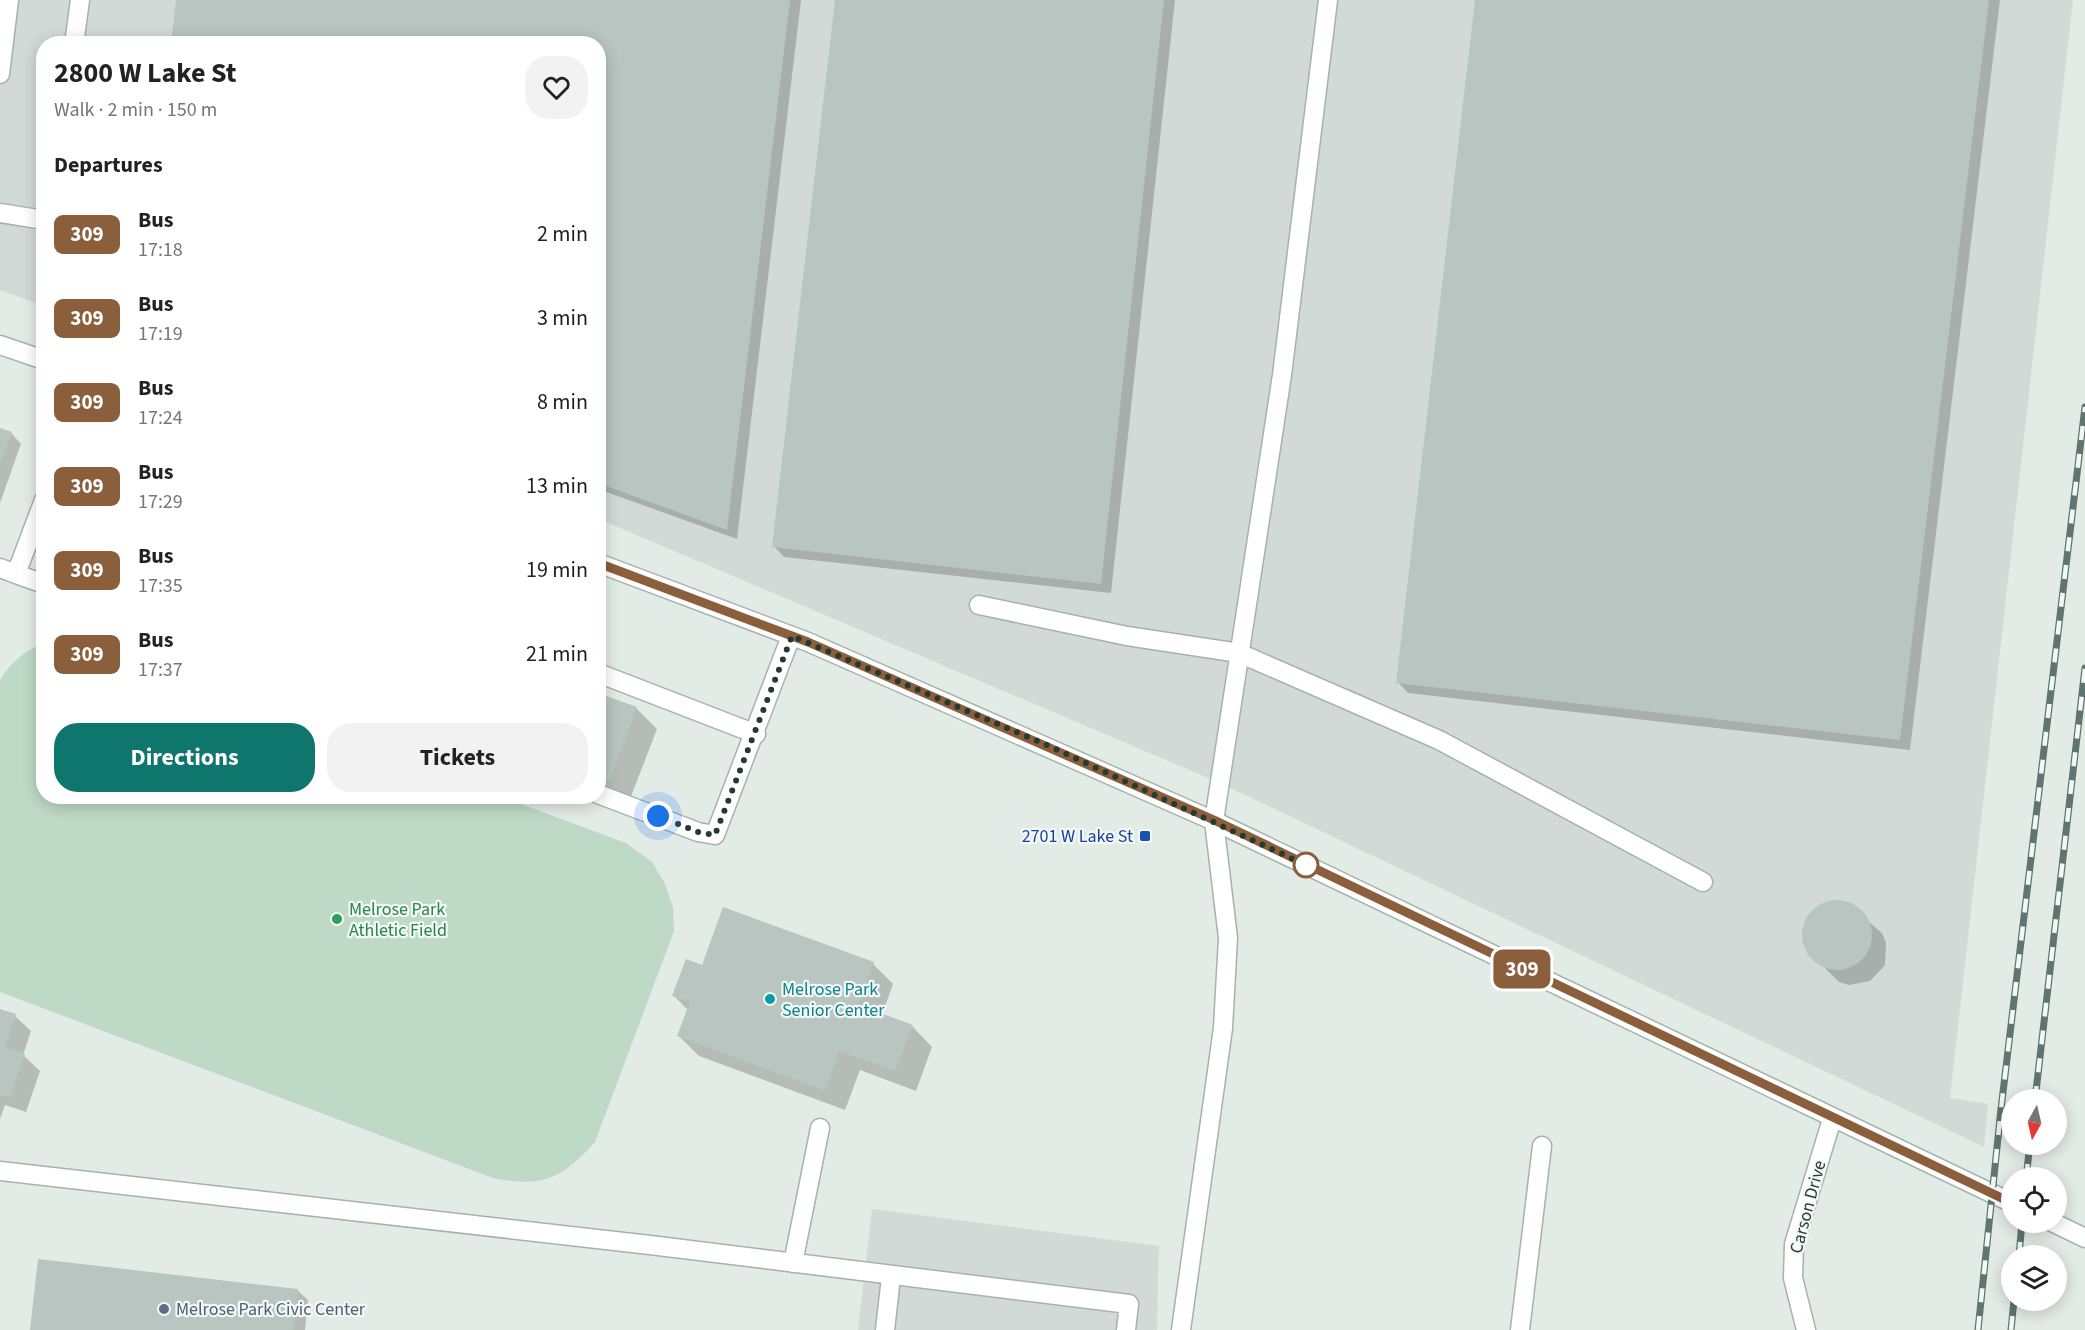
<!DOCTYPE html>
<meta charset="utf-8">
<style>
:root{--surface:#fff;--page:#f2f2f2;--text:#222;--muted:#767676;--accent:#0f766e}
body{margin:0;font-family:"Source Sans 3",sans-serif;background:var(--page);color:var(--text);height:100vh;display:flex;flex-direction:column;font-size:22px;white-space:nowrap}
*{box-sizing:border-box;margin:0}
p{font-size:20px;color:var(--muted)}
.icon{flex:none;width:33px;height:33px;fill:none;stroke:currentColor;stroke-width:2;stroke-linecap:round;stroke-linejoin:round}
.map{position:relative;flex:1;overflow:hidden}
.details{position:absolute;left:36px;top:36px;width:570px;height:768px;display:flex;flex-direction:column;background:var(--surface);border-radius:24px;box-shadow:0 3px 15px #0003}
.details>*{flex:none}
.badge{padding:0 12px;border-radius:9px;font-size:21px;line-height:39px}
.needle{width:39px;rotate:188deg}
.tools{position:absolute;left:2001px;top:1089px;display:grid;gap:12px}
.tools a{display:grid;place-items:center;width:66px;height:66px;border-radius:50%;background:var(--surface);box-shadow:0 3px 15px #0003;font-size:30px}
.you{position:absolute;width:30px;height:30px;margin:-15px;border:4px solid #fff;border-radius:50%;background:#1a73e8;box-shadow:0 0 0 9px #1a73e833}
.map>.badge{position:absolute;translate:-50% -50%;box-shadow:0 0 0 3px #fff}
h2{padding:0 18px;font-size:22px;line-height:54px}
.round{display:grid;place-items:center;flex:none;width:63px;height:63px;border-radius:24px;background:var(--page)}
.head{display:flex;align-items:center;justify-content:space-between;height:102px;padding:0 18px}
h1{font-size:28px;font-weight:700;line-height:45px}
.primary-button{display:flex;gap:12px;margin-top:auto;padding:12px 18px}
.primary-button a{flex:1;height:69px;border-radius:24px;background:var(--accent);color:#fff;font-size:24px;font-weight:700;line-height:69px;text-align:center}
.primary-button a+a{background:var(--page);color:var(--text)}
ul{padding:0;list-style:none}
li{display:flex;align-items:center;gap:18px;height:84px;padding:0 18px}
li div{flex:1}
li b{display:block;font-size:22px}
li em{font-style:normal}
li .badge{min-width:66px;font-weight:700;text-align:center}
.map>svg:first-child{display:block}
</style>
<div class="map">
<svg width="2085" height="1330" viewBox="0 0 2085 1330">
<rect width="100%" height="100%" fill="#e3ebe7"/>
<path fill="#d1dad6" d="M0 0H2073L1950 1098 1988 1104 1984 1147 1220 783 599 519 598 44H44L43 306 0 290Z
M872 1209 1159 1246 1157 1330H858Z"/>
<path fill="#bed9c5" d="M43 644 44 796 502 797 626 843 652 862 664 882 673 907 674 931 595 1142C562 1179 542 1188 493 1178L0 992V680C12 662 23 651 43 644Z"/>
<path fill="#0003" d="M177 0H801L737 539 598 489V44Z
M837 0H1175L1111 593 784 557 774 546Z
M1477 0H2000L1910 750 1408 693 1398 682Z
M0 429 11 433 21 444 0 503Z
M598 694 636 708 657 729 630 799 598 787Z
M1825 904H1847L1882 933 1886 943 1885 965 1870 981 1849 985 1839 982 1807 950 1805 929 1808 918Z
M873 964 893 984 882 1015 912 1026 932 1047 916 1091 860 1070 845 1110 699 1056 679 1036 688 1010 674 996 703 967Z
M0 1010 15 1016 31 1031 23 1055 40 1071 26 1112 5 1105 0 1119Z
M297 1290 308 1300 305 1330H31Z"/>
<path fill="#b8c5c0" d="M176 0H790L727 530 598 483V44H171Z
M835 0H1164L1101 584 772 547Z
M1475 0H1989L1900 740 1396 683Z
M0 428 12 432 0 464Z
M598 693 637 707 610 780 598 776Z
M1802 935a35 35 0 1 1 70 0a35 35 0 1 1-70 0Z
M723 907 874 962 858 1005 913 1025 895 1071 839 1051 825 1091 677 1036 690 1002 672 996 686 959 702 965Z
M0 1009 16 1014 5 1047 25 1054 10 1098 0 1094Z
M38 1259 298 1289 293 1330H30Z"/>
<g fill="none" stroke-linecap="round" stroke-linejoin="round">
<defs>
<path id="service" d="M74 44 80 0
M0 74 9 0
M0 213 44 220
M0 568 16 574 44 500
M16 574 44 584
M979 605 1127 636 1239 653 1439 740 1703 882
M598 673 756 734
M598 794 698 832 715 835 791 636
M0 1171 650 1245 1129 1304 1126 1330
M793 1263 820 1128
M1181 1330 1223 1028 1228 938 1214 821 1282 375 1328 0
M1520 1330 1542 1146"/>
<path id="minor" d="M885 1330 891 1277
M1806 1330 1793 1278 1794 1244 1832 1119"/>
<path id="secondary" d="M0 345 44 360
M598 563 808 642 1214 821 2012 1203
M2052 1222 2085 1238"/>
</defs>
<use href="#service" stroke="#a6b2ad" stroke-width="21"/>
<use href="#minor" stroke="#a6b2ad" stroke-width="21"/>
<use href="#secondary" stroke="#a3b5ae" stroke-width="21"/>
<use href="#service" stroke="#fff" stroke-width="18"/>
<use href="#minor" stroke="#fff" stroke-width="18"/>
<use href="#secondary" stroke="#fff" stroke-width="18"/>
<defs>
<path id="rail" d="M2035 1100 2085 668
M2026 1178 2030 1144
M2019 1256 2022 1222
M1978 1330 2001 1109 2085 407
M2011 1330 2014 1300"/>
</defs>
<use href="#rail" stroke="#5f756f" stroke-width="7"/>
<use href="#rail" stroke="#f3f8f5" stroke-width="4.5" stroke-dasharray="14" stroke-linecap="butt"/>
</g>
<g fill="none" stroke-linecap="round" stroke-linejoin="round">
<defs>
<path id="line" d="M598 563 808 642 1214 820 2012 1203"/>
</defs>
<use href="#line" stroke="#fff" stroke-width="14"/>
<use href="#line" stroke="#8b5e3c" stroke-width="9"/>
<path stroke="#253a33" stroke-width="6" stroke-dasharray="0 10.8" d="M658 816 698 832 715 835 792 636 1049 746 1306 865"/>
</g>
<rect fill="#1a4fb4" stroke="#f3f8f5" stroke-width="2" x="1139" y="830" width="12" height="12" rx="3"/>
<circle fill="#fff" stroke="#8b5e3c" stroke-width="3" cx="1306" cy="865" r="12"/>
<circle fill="#2e9e5b" stroke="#f3f8f5" stroke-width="2" cx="337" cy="919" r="6"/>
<circle fill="#0f9aa8" stroke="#f3f8f5" stroke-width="2" cx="770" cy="999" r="6"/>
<circle fill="#5c6f8a" stroke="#f3f8f5" stroke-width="2" cx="164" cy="1309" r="6"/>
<g text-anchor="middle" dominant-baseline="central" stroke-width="4.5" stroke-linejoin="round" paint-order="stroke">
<g font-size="18" fill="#164399" stroke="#f3f8f5" text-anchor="end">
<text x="1133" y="836">2701 W Lake St</text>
</g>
<g font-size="18" fill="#27864d" stroke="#f3f8f5" text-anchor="start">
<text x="349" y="909">Melrose Park<tspan x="349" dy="21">Athletic Field</tspan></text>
</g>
<g font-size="18" fill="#0d838f" stroke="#f3f8f5" text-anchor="start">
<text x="782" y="989">Melrose Park<tspan x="782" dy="21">Senior Center</tspan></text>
</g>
<g font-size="18" fill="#253a33" stroke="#f3f8f5">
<text transform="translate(1808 1207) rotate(-75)">Carson Drive</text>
</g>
<g font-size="18" fill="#4e5e75" stroke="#f3f8f5" text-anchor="start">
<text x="176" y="1309">Melrose Park Civic Center</text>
</g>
</g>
</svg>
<div class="tools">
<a><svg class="needle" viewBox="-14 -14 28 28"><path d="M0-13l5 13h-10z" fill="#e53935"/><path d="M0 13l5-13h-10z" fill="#767676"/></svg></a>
<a><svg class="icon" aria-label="locate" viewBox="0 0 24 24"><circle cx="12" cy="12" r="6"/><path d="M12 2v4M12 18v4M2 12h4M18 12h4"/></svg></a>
<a><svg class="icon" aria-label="layers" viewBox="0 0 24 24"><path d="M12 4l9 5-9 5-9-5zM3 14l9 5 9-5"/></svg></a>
</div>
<div class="you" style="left:658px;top:816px"></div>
<b class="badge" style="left:1522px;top:969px;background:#8b5e3c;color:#fff">309</b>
<section class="details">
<div class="head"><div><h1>2800 W Lake St</h1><p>Walk · 2 min · 150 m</p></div><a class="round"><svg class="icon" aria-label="heart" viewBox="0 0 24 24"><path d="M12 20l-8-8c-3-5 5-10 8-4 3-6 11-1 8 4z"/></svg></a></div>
<h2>Departures</h2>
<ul>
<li><span class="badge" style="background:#8b5e3c;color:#fff">309</span><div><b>Bus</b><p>17:18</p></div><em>2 min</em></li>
<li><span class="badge" style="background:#8b5e3c;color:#fff">309</span><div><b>Bus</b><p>17:19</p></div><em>3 min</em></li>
<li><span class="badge" style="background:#8b5e3c;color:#fff">309</span><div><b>Bus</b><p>17:24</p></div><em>8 min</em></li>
<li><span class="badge" style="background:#8b5e3c;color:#fff">309</span><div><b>Bus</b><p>17:29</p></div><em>13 min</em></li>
<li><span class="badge" style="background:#8b5e3c;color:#fff">309</span><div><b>Bus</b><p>17:35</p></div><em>19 min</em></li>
<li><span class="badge" style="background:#8b5e3c;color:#fff">309</span><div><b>Bus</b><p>17:37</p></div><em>21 min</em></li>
</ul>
<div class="primary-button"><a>Directions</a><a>Tickets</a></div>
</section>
</div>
